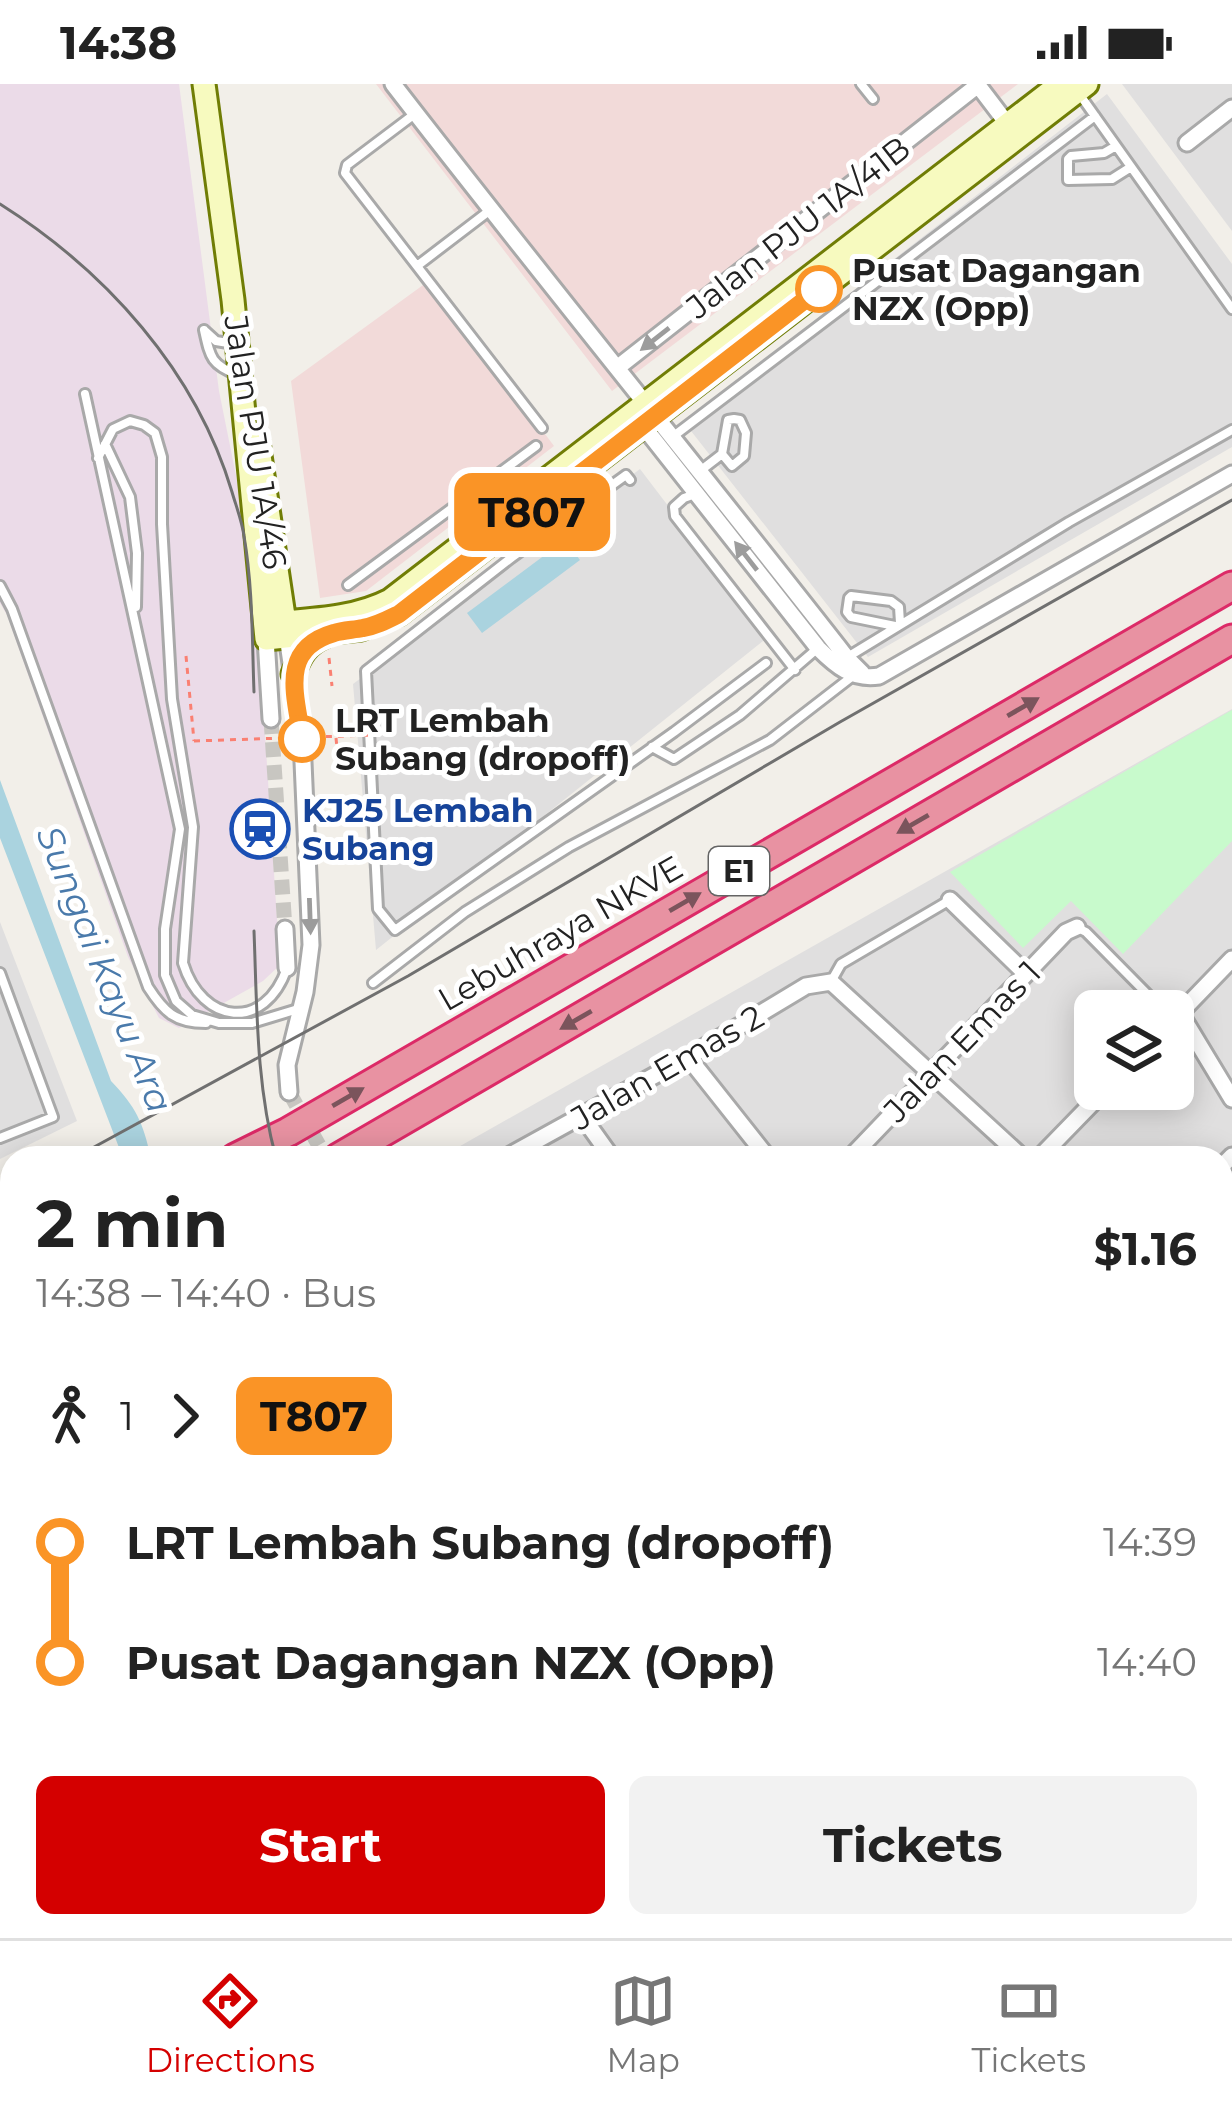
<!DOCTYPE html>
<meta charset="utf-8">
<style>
:root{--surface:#fff;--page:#f2f2f2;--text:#222;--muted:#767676;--line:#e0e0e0;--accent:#d40000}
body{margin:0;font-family:Montserrat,sans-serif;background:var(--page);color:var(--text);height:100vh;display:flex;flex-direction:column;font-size:45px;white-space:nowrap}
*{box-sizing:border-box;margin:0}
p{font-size:39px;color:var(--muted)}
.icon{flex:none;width:66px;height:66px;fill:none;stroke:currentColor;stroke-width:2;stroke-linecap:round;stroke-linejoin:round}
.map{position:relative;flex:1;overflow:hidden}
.side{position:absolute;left:0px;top:1062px;width:1233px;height:792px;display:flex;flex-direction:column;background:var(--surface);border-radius:36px 36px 0 0;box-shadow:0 6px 30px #0003}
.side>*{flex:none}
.badge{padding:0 24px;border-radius:18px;font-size:42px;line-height:78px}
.fabs{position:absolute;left:1074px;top:906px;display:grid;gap:24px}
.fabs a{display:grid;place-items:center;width:120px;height:120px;border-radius:18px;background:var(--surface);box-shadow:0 6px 30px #0003;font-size:60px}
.map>.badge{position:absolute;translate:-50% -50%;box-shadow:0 0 0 6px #fff}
.legs{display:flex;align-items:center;gap:18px;height:132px;padding:0 36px;font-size:39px}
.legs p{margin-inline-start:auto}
.overview{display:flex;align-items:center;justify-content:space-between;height:204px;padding:0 36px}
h1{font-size:66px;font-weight:700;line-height:90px}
.button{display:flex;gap:24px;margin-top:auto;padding:24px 36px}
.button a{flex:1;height:138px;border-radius:18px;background:var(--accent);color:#fff;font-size:48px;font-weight:700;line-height:138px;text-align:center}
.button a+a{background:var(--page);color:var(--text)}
ul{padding:0 36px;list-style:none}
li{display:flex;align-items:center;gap:42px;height:120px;font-size:45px}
li i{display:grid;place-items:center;width:18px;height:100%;margin:0 15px;background:currentColor}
li i::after{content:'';width:30px;height:30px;margin:-15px;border:9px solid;border-radius:50%;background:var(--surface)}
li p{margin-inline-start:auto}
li:first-child i{background:linear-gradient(#0000 50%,currentColor 0)}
li:last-child i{background:linear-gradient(currentColor 50%,#0000 0)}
.status{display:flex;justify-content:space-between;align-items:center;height:84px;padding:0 60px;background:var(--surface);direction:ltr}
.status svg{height:33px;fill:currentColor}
.dock{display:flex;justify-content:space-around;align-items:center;height:168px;border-top:3px solid var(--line);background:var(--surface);font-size:33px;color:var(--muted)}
.dock a{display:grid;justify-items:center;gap:6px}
.dock .active{color:var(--accent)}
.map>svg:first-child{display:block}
</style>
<div class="status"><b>14:38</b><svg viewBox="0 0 49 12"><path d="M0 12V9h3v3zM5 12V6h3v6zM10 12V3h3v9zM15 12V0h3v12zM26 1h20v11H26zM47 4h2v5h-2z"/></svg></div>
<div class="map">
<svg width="1232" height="1854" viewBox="0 0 1232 1854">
<rect width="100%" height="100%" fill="#f2efe9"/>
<path fill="#e0dfdf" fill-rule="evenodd" d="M1122 0H1232V147Z
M1107 10 1232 180V363L868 573 684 338Z
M640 385 768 553 376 866 353 600Z
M1232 625V1819L1221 1815V1074H439ZM1095 927H1173V1005H1095Z
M0 838 77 1037 0 1075Z
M12 1305V1536L0 1520V1309Z"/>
<path fill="#f2dad9" d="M376 0H1018L612 307Z
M430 196 554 362 366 507 320 514 291 297Z
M1232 1174V1638L1221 1634V1185Z
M0 1613 12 1629V1842H171L180 1854H0Z
M268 1842H977L972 1854H276Z"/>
<path fill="#ebdbe8" d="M0 0H179L219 307 254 481 280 881 263 897 179 944 159 934 128 873 7 531 0 519Z"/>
<path fill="#c8facc" d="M1232 626V757L1123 870 1071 817 1023 864 950 788Z"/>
<path fill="#aad3df" d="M565 456 580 476 482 549 467 529Z
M0 696 111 997C136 1023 143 1038 151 1074H123L0 754Z
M1092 1842H1190L1203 1854H1120Z"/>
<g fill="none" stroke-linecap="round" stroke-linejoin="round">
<path stroke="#c8c6c1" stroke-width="15" stroke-dasharray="15 8" stroke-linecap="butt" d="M271 635 285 845
M289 1008 326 1074"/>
<defs>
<path id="lane" d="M861 0 873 15
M1080 11 1232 225
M416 29 347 81 345 89 542 344
M1116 62 1104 69 1071 72 1068 75V96L1112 95 1131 83
M417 182 489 127
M204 246C210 273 211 281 238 291
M205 247 216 257 234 260
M85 310 180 745 165 845V891L176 917 192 931 219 939H252L298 925
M734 335 740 336 746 349 744 372 732 382 722 370 728 336Z
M671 354 1095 32
M105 360 130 413 137 469 136 523
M98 374 113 345 130 337 144 341 155 349 162 373V440L172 615 193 743 183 879C202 941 265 948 287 884
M700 387 722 370
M695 410 684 414 674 423 675 432 795 586
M456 421 476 448
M510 447 515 457 511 474 366 587 378 825 395 846 674 648 766 579
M511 474 626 391 630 396
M348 501 536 362
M0 502 12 525 148 903C164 928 175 939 206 939
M895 542 851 533 847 528 849 514 851 512 891 517 899 523 900 539
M846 574 1069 438 1232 346
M652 663 674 675 740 631 818 564
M1078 844 1086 848 1164 927
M0 889 53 1033 0 1054
M832 896 841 880 950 816
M373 899 465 828 569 763 770 656 854 591
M1221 1179 1232 1167
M1221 1630 1232 1634
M0 1640 12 1656
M0 1769 12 1760
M1221 1803 1232 1807
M0 1830 16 1852
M57 1842 66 1854
M153 1842 162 1854
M264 1842 273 1854
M768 1842 800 1854
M14 1853 29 1842
M646 1854 690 1842"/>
<path id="street" d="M393 0C542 193 697 382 847 574L862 589
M977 0 1012 46
M1187 59 1232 24
M617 284 978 1
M640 338 818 564C836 582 852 596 879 592L1232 390
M287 552 302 655 311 861 305 908 287 981 289 1008
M266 555 271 635
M950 816 1026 890
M285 845 287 884
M1180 929 1232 1015
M1176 933 1232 875
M688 973 768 1074
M582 1032 612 1074
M505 1074 688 973 806 902 831 898 1023 1074
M850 1074 1066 848 1077 843
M1039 1074 1106 1005
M1221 1083 1232 1072
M1221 1289 1232 1307
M0 1331 12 1326
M0 1499 12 1514
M1221 1551 1232 1556"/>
<path id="secondary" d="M204 0 233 216 266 555 361 545 399 530 1087 0
M258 358 287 552
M283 538C319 535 357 533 390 516L1060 0
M293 590C300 572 306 560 325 552
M0 1538 12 1555
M0 1567 12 1586
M199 1842 208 1854
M222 1842 231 1854"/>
<path id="highway" d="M235 1074 288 1048 1232 502
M338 1074 1232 555
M0 1180 12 1176
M0 1240 12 1234"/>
</defs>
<use href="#lane" stroke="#a9a9a9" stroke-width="14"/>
<use href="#street" stroke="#a9a9a9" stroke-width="21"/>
<use href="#secondary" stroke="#707d05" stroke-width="27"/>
<use href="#highway" stroke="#dc2a67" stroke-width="33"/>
<path stroke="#fa8072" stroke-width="3" stroke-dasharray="6 6" stroke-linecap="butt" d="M186 572 194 657
M329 574 332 602
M335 667 338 674"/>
<use href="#lane" stroke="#fff" stroke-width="8"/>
<use href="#street" stroke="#fff" stroke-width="15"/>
<use href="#secondary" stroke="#f7fabf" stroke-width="21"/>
<use href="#highway" stroke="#e892a2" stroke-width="27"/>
<path stroke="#707070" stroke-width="3" d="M0 120C106 187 196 287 232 408 236 422 242 437 244 452 253 504 252 556 254 608
M254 847C257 923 256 1000 276 1074
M74 1074 408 892 840 638 1232 416
M0 1105 12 1100
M1046 1842 1077 1854
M1074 1842 1102 1854"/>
<path stroke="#fa8072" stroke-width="3" stroke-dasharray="6 6" stroke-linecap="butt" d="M336 654 338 674
M194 657 374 651"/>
</g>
<defs><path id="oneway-solid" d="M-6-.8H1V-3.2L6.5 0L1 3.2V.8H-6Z" transform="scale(3)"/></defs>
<g fill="#9c9c9c">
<use href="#oneway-solid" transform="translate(655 255) rotate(142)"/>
<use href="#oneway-solid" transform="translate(746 472) rotate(-128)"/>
<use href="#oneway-solid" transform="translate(310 832) rotate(88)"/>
</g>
<g fill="#7b545c">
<use href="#oneway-solid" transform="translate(1023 623) rotate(-30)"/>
<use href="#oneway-solid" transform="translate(913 740) rotate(150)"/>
<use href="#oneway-solid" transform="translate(685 818) rotate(-30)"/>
<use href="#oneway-solid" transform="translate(576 936) rotate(150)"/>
<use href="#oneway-solid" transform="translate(348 1013) rotate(-30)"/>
</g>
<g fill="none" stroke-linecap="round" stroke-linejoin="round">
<defs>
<path id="line-1" d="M302 655C296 612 278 565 334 549 343 546 353 546 363 544 376 542 387 536 399 530L819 205"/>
</defs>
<use href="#line-1" stroke="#fff" stroke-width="27"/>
<use href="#line-1" stroke="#fa9426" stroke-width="18"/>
</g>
<defs>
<symbol id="station-ring" viewBox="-11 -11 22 22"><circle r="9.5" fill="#fff" stroke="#1a4fb4" stroke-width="1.5"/><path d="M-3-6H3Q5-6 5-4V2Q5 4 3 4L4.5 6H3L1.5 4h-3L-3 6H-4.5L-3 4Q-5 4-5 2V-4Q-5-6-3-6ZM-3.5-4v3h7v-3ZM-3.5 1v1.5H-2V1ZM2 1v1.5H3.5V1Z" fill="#1a4fb4"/></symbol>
</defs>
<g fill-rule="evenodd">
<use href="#station-ring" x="227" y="712" width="66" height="66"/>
</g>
<g fill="#fff" stroke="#fa9426" stroke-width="6">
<circle cx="819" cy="205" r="21"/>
<circle cx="302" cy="655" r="21"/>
</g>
<g text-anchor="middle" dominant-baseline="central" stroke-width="10" stroke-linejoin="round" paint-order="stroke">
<rect fill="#fff" stroke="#646464" stroke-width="3" x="709" y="763" width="60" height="48" rx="9"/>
<g font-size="30" font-weight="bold" fill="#222">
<text x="739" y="787">E1</text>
</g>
<g font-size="33" fill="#222" stroke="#fff">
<text transform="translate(798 143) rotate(-38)">Jalan PJU 1A/41B</text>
<text transform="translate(256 358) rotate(81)">Jalan PJU 1A/46</text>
<text transform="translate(560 849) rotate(-30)">Lebuhraya NKVE</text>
<text transform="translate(962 957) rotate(-46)">Jalan Emas 1</text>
<text transform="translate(667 983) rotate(-30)">Jalan Emas 2</text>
</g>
<g font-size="33" font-weight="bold" fill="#222" stroke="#fff" text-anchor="start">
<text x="852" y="186">Pusat Dagangan<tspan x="852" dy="38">NZX (Opp)</tspan></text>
<text x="335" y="636">LRT Lembah<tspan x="335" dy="38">Subang (dropoff)</tspan></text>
</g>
<g font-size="33" font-weight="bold" fill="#164399" stroke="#fff" text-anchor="start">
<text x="302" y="726">KJ25 Lembah<tspan x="302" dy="38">Subang</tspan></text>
</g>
<g font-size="36" font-style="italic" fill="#4a7aab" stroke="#fff">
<text transform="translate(105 885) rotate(68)">Sungai Kayu Ara</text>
</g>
</g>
</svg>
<div class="fabs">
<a><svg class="icon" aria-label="layers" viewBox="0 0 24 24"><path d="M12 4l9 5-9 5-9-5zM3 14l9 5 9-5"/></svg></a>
</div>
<b class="badge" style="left:532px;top:428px;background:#fa9426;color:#111">T807</b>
<section class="side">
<div class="overview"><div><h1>2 min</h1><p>14:38 – 14:40 · Bus</p></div><b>$1.16</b></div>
<div class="legs"><svg class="icon" aria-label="walk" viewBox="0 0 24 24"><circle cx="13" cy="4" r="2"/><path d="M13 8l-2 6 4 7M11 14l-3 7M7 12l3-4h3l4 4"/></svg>1<svg class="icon" aria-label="forward" viewBox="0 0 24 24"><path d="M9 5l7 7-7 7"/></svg><b class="badge" style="background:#fa9426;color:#111">T807</b></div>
<ul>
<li><i style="color:#fa9426"></i><b>LRT Lembah Subang (dropoff)</b><p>14:39</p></li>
<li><i style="color:#fa9426"></i><b>Pusat Dagangan NZX (Opp)</b><p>14:40</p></li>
</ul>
<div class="button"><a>Start</a><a>Tickets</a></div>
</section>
</div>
<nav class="dock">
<a class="active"><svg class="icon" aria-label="directions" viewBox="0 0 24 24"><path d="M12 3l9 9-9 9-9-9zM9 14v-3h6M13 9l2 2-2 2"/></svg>Directions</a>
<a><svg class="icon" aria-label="map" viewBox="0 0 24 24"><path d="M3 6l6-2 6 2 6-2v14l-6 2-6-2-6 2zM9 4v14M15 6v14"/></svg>Map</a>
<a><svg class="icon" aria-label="tickets" viewBox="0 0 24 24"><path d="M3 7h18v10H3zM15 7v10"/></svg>Tickets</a>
</nav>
